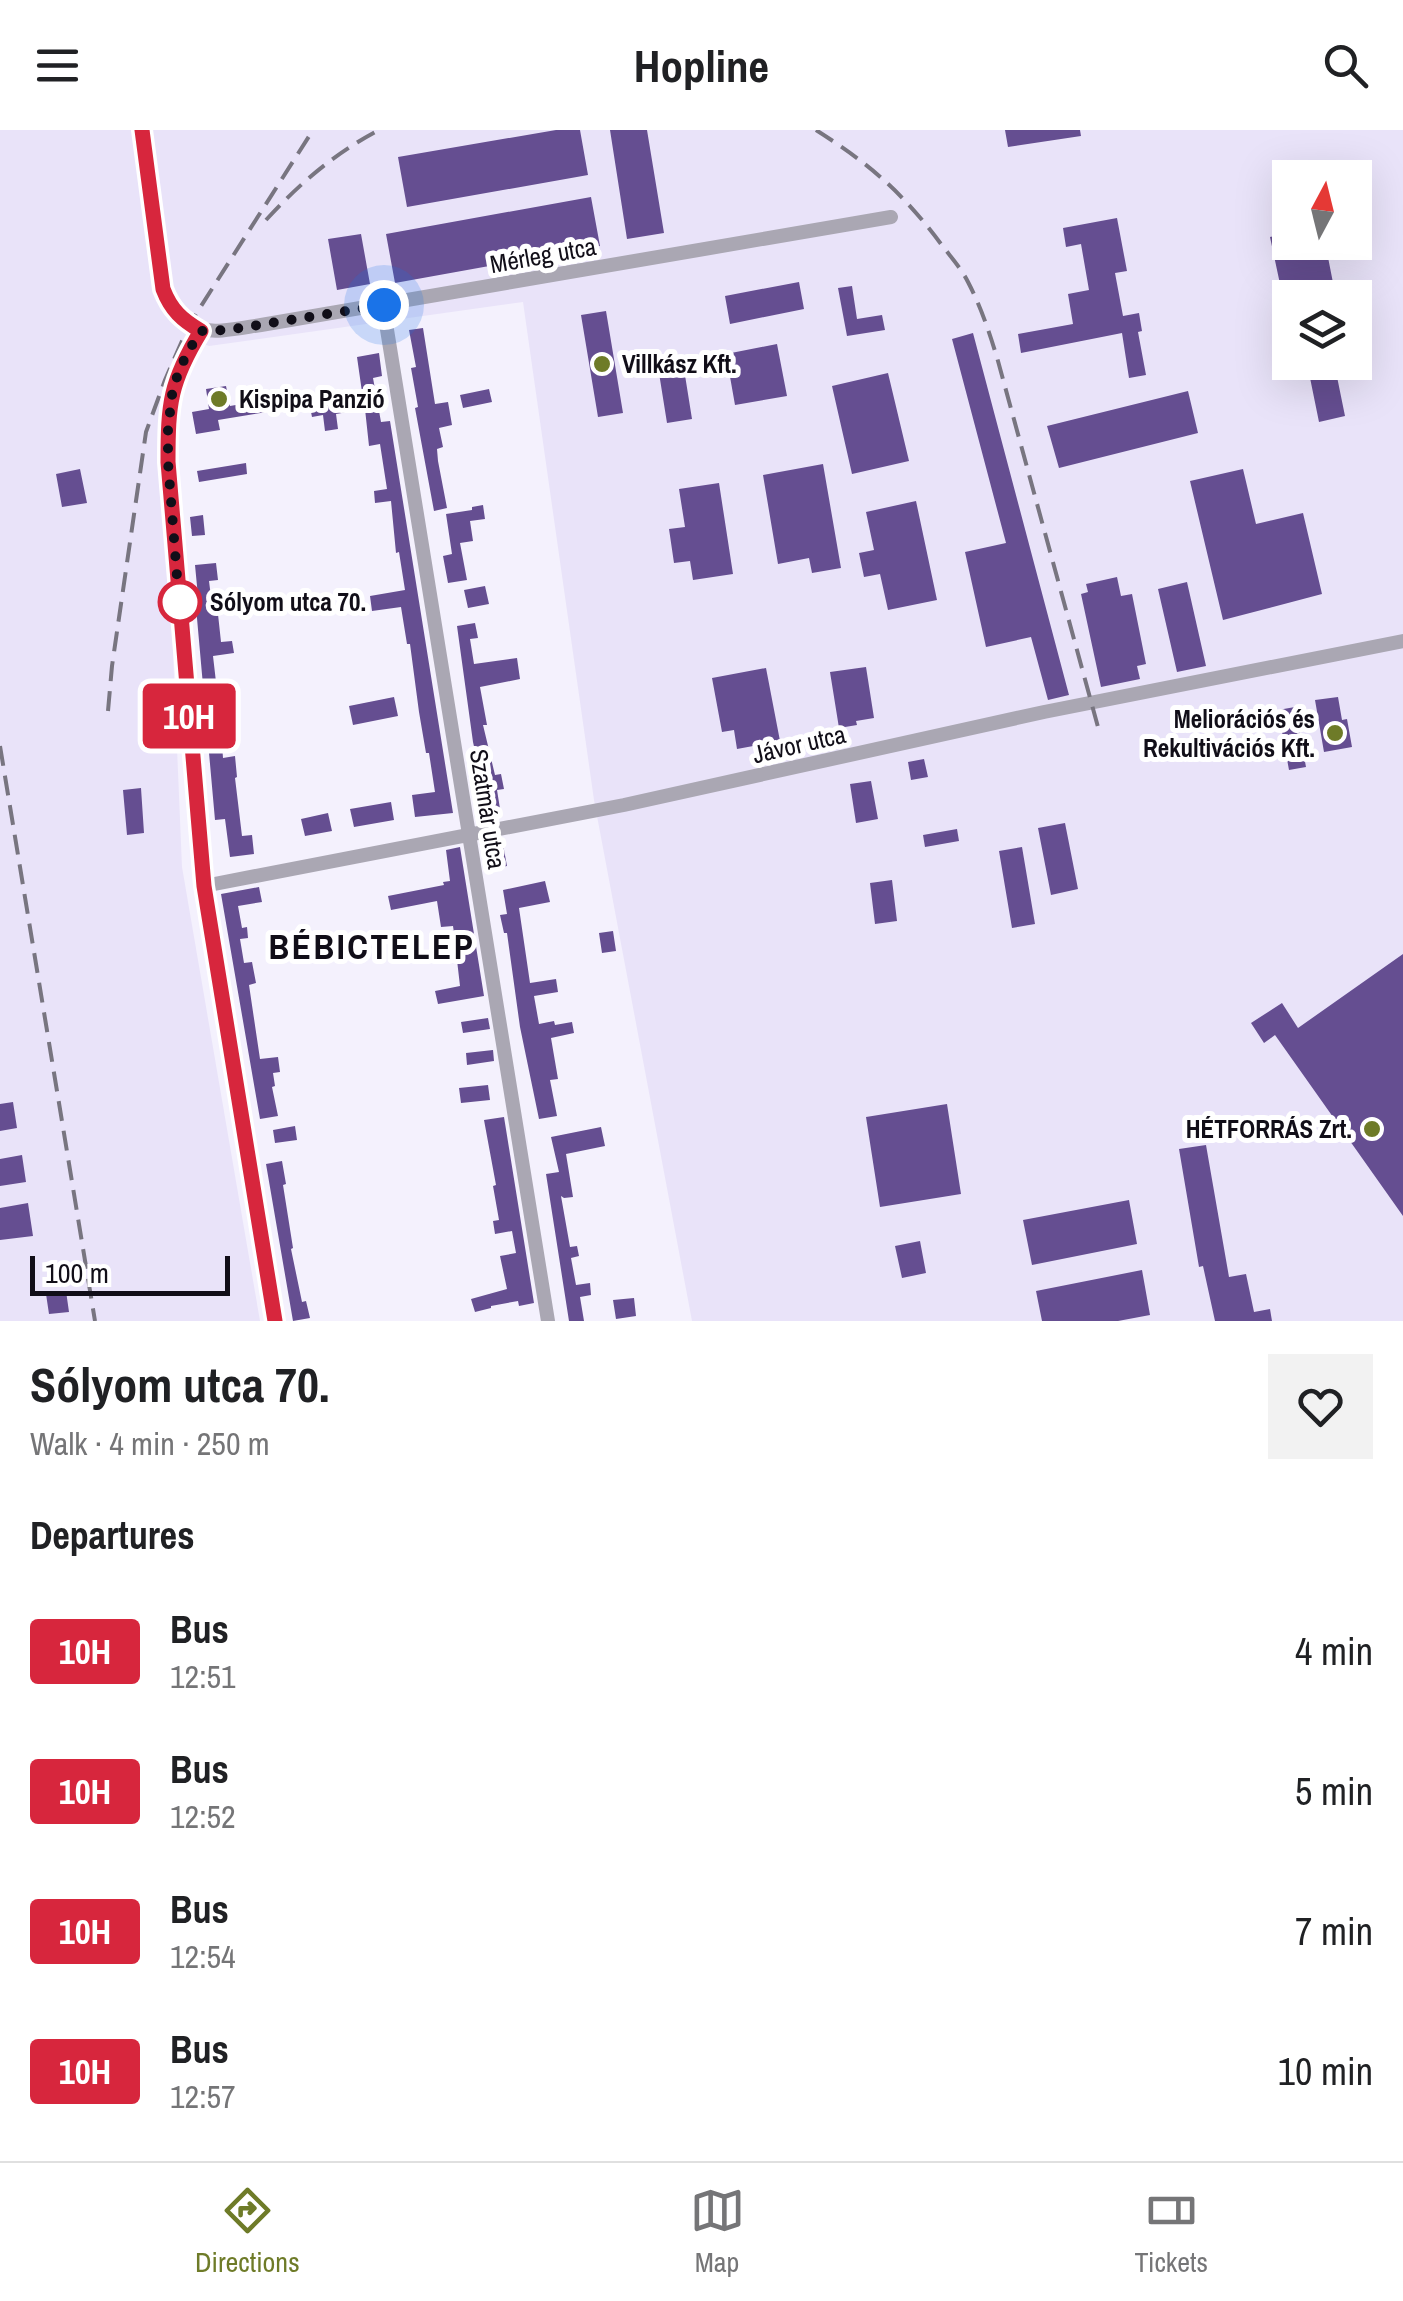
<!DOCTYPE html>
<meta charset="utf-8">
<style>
:root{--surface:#fff;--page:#f2f2f2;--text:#202124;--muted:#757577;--line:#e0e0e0;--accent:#6e7b28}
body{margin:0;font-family:"Archivo Narrow",sans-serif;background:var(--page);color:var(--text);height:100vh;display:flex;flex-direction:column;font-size:38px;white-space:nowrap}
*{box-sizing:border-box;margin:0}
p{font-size:32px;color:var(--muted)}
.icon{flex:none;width:55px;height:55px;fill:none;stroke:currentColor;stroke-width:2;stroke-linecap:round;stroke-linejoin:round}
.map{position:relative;height:1191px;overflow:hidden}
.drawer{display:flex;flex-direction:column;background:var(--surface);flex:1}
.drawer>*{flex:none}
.badge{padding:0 20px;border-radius:8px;font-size:35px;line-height:65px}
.needle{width:65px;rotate:7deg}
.tools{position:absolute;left:1272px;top:30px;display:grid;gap:20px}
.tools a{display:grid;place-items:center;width:100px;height:100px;border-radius:0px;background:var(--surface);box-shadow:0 10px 40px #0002;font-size:50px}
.scale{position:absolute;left:30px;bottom:25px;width:200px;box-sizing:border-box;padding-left:10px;border:5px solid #110e18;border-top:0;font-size:28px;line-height:35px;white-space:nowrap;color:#110e18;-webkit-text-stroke:8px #fff;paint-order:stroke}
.you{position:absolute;width:50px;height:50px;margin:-25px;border:8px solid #fff;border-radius:50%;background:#1a73e8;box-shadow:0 0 0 15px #1a73e833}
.map>.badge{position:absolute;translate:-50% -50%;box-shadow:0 0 0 5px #fff}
h2{padding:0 30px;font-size:38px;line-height:90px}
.round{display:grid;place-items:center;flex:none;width:105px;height:105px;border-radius:0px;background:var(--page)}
.summary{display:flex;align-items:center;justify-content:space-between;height:170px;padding:0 30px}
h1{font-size:48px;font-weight:800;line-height:75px}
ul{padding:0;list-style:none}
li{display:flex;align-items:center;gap:30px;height:140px;padding:0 30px}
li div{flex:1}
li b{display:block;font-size:38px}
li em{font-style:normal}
li .badge{min-width:110px;font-weight:700;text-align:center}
header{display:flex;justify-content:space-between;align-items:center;height:130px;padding:0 30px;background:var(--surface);font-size:45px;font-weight:800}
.tabs{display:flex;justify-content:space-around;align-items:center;height:140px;border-top:2px solid var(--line);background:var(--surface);font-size:28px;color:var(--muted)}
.tabs a{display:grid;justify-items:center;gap:5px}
.tabs .selected{color:var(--accent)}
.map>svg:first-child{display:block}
</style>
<header><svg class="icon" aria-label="menu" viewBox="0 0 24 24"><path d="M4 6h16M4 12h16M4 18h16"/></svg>Hopline<svg class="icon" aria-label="search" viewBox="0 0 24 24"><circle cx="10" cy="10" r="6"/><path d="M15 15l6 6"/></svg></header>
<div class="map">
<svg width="1403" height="1191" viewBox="0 0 1403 1191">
<rect width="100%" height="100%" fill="#f4f1fd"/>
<path fill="#e9e3f9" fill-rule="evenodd" d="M0 0H1403V1191H692L594 670 523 172 209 216 188 208 162 261 182 737 260 1191H0ZM1290 48H1355V112H1290ZM1290 168H1355V232H1290Z"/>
<path fill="#654e91" d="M556 0H580L588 45 407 77 398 27Z
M610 0H647L664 103 627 109Z
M1005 0H1080L1081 6 1008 17Z
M591 67 600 116 395 153 386 104Z
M1117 88 1127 141 1115 143 1123 186 1139 183 1142 201 1138 202 1146 245 1129 248 1122 203 1021 223 1018 204 1073 194 1068 164 1089 160 1081 114 1066 117 1063 98Z
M1290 103V112H1325L1336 168H1283L1270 107Z
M361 104 370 154 337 160 328 109Z
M799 152 804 179 730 194 725 166Z
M852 156 857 189 882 185 885 200 847 206 838 158Z
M606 181 623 283 598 287 581 185Z
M423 198 435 274 448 272 452 295 439 298 443 317 437 319 438 331 447 378 434 381 415 278 418 277 411 238 416 237 409 200Z
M973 203 1069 565 1048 570 1031 507 986 517 965 422 1006 413 952 209Z
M777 214 787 266 735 275 726 224Z
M379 223 382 246 373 248 381 292 390 291 453 683 415 687 412 665 435 662 429 623H426L419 582 410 514H407L401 477 372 481 370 466 405 460 399 422 396 423 391 371 375 373 374 361 387 359 380 314 369 316 365 279 336 284 338 299 325 301 323 285 312 287 309 272 362 262 357 227Z
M1334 232 1345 286 1319 292 1308 238Z
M684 239 692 289 667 293 659 243Z
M888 243 909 331 852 344 832 256Z
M226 256 230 276 265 270 267 282 218 290 220 300 196 304 192 282 209 279 206 259Z
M489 259 492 272 463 278 460 265Z
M1188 261 1198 303 1059 338 1047 296Z
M246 333 247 344 199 352 197 341Z
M823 334 841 438 812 443 809 428 778 434 763 345Z
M80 339 87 373 62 377 56 344Z
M1243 339 1256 394 1303 383 1322 464 1223 490 1190 351Z
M719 353 733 444 693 450 690 431 674 433 669 399 685 397 679 359Z
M916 371 937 470 888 480 880 444 864 447 859 423 874 420 866 382Z
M483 375 485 389 470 391 473 411 460 413 467 450 448 453 443 426 452 424 446 384 472 380V377Z
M203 385 205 405 192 406 190 387Z
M216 433 218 450 209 451 212 475H217L221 512 232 511 234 523 213 526 216 552 223 551 228 587 238 586V598L221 600 223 628 235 626 237 647 235 648 242 706 252 705 254 724 230 727 225 689 215 690 196 477H199L195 435Z
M1117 447 1121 466 1132 464 1146 534 1137 536 1140 549 1101 557 1081 464 1088 462 1086 454Z
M1187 452 1206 536 1177 542 1158 459Z
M485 456 489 474 468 478 464 460Z
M475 493 478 508 470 509 474 534 517 528 520 549 480 557 487 595H483L495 645 501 644 504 659 497 660 501 685 486 687 481 647 473 612 457 496Z
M866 537 874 588 856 591 857 595 839 598 830 542Z
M766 538 780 611 737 619 734 600 722 602 712 548Z
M394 567 398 586 353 595 349 576Z
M1338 567 1342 590 1347 589 1352 617 1324 622 1315 570Z
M1295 577 1306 637 1289 640 1278 580Z
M924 629 928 647 911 650 908 632Z
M871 651 878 689 856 693 850 654Z
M141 658 144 703 127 705 123 660Z
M391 672 394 690 354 697 350 679Z
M328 683 332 701 305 706 301 689Z
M1065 693 1078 759 1051 765 1038 698Z
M957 699 959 711 925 717 923 705Z
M502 709 507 736 495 738 490 712Z
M460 717 484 866 438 874 435 861 460 856 457 830 446 831 445 819 456 817 453 796 441 797 437 771 391 780 388 766 444 755 443 752 450 751 446 720Z
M1022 717 1035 794 1012 798 999 721Z
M892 750 897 791 875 794 870 753Z
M545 751 550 772 519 778 530 853 556 849 558 862 534 866 539 894 554 891 555 895 572 892 574 903 551 908 558 949 550 950 557 986 539 989 520 897 507 803H504L500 785 507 784 503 760Z
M259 757 262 772 238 776 242 798 247 797 248 808 240 809 244 833 252 832 256 853 249 855 260 929 278 927 280 942 273 943 275 956 272 957 278 986 260 989 221 764Z
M613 801 616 821 602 823 599 803Z
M1403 824V1086L1275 905 1264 913 1251 893 1282 873 1298 898Z
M488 888 490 899 463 903 461 892Z
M493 920 494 931 467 935 466 923Z
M488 955 490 970 461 973 459 958Z
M13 972 17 998 0 1001V974Z
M947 974 961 1064 880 1077 866 987Z
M504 987 534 1173 519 1176 518 1171 491 1176V1178L475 1182 471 1169 507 1159 500 1126 516 1123 512 1101 495 1104 493 1091 499 1090 493 1056 496 1055 484 990Z
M295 996 297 1010 275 1013 273 1000Z
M601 997 605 1016 566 1024 573 1067 564 1068 561 1066 570 1117 577 1116 579 1126 571 1128 576 1155 590 1153 591 1165 580 1167 584 1191H569L546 1044 559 1042 551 1007Z
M1206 1015 1229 1147 1246 1144 1254 1182 1270 1179 1272 1191H1215L1203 1136 1199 1137 1179 1019Z
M22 1025 26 1052 0 1056V1029Z
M282 1031 286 1054 283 1055 293 1118 291 1119 302 1172 306 1171 310 1188 293 1191 266 1034Z
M1129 1070 1137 1114 1032 1135 1023 1090Z
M28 1073 33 1106 0 1110V1078Z
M920 1111 926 1143 902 1148 895 1116Z
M1142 1140 1150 1185 1118 1191H1042L1036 1161Z
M66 1161 69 1182 49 1184 46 1164Z
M634 1168 636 1186 616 1189 613 1170Z"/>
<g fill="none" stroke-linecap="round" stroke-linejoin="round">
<path stroke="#aaa7b3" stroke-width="14" d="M142 0 163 159C183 212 215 202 261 195L891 87
M383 175 548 1191
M201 201C171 252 168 273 168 332L204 756 275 1191
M204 756 624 675 1044 582 1403 511"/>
<path stroke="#787580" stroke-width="4" stroke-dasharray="20 10" stroke-linecap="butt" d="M816 0C871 35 902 62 941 114 950 126 961 138 968 152 981 177 990 204 998 231L1098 597
M266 90C300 53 335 23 379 0
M108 581 112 536 146 302 165 250 189 195 313 0
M0 616 95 1191"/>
</g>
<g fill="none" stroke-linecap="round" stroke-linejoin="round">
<defs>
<path id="line" d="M142 0 163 159C171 180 182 190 201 201 170 252 168 273 168 332L204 756 275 1191"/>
</defs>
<use href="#line" stroke="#fff" stroke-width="22"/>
<use href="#line" stroke="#d7263d" stroke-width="15"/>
<path stroke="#110e18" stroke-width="10" stroke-dasharray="0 18" d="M180 472V485L168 332V299L173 257 186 225 201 201 227 200 384 175"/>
</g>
<g fill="#6e7b28" stroke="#fff" stroke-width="4">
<circle cx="602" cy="234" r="10"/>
<circle cx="219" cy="269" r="10"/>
<circle cx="1335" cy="603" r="10"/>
<circle cx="1372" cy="999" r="10"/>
</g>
<circle fill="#fff" stroke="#d7263d" stroke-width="5" cx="180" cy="472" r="20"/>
<g text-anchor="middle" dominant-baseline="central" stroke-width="10" stroke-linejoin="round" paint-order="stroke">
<g font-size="25" fill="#110e18" stroke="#fff">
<text transform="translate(543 125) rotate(-10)">Mérleg utca</text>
<text transform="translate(799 614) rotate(-13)">Jávor utca</text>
<text transform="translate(488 679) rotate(81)">Szatmár utca</text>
</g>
<g font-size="25" font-weight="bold" fill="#110e18" stroke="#fff" text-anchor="start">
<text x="622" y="234">Villkász Kft.</text>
<text x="239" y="269">Kispipa Panzió</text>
<text x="1315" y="589" text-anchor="end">Meliorációs és<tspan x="1315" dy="29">Rekultivációs Kft.</tspan></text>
<text x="1352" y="999" text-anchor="end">HÉTFORRÁS Zrt.</text>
</g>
<g font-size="25" font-weight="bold" fill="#110e18" stroke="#fff" text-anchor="start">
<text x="210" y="472">Sólyom utca 70.</text>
</g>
<g font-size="35" font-weight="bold" letter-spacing="2.5" fill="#110e18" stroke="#fff">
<text x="372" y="816">BÉBICTELEP</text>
</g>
</g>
</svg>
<div class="tools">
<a><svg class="needle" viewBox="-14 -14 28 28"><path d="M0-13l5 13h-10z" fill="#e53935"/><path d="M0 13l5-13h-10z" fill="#757577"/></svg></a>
<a><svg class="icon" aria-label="layers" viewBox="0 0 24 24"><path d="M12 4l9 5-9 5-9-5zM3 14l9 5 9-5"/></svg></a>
</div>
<div class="scale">100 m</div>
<div class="you" style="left:384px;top:175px"></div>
<b class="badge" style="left:189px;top:586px;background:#d7263d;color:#fff">10H</b>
</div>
<section class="drawer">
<div class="summary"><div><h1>Sólyom utca 70.</h1><p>Walk · 4 min · 250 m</p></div><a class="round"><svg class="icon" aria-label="heart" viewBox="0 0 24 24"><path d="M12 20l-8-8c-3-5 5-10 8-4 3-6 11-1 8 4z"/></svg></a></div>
<h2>Departures</h2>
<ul>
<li><span class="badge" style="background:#d7263d;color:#fff">10H</span><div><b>Bus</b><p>12:51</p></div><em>4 min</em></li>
<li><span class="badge" style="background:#d7263d;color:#fff">10H</span><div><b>Bus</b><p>12:52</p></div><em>5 min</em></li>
<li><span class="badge" style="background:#d7263d;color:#fff">10H</span><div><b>Bus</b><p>12:54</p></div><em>7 min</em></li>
<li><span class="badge" style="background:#d7263d;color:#fff">10H</span><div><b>Bus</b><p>12:57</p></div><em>10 min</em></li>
</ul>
</section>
<nav class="tabs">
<a class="selected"><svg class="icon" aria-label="directions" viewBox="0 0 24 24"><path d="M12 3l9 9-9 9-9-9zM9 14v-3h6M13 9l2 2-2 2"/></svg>Directions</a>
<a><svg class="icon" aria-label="map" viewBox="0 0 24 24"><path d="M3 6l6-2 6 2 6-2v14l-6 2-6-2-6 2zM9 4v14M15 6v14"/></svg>Map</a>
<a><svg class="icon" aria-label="tickets" viewBox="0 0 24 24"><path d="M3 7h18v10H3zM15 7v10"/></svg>Tickets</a>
</nav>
